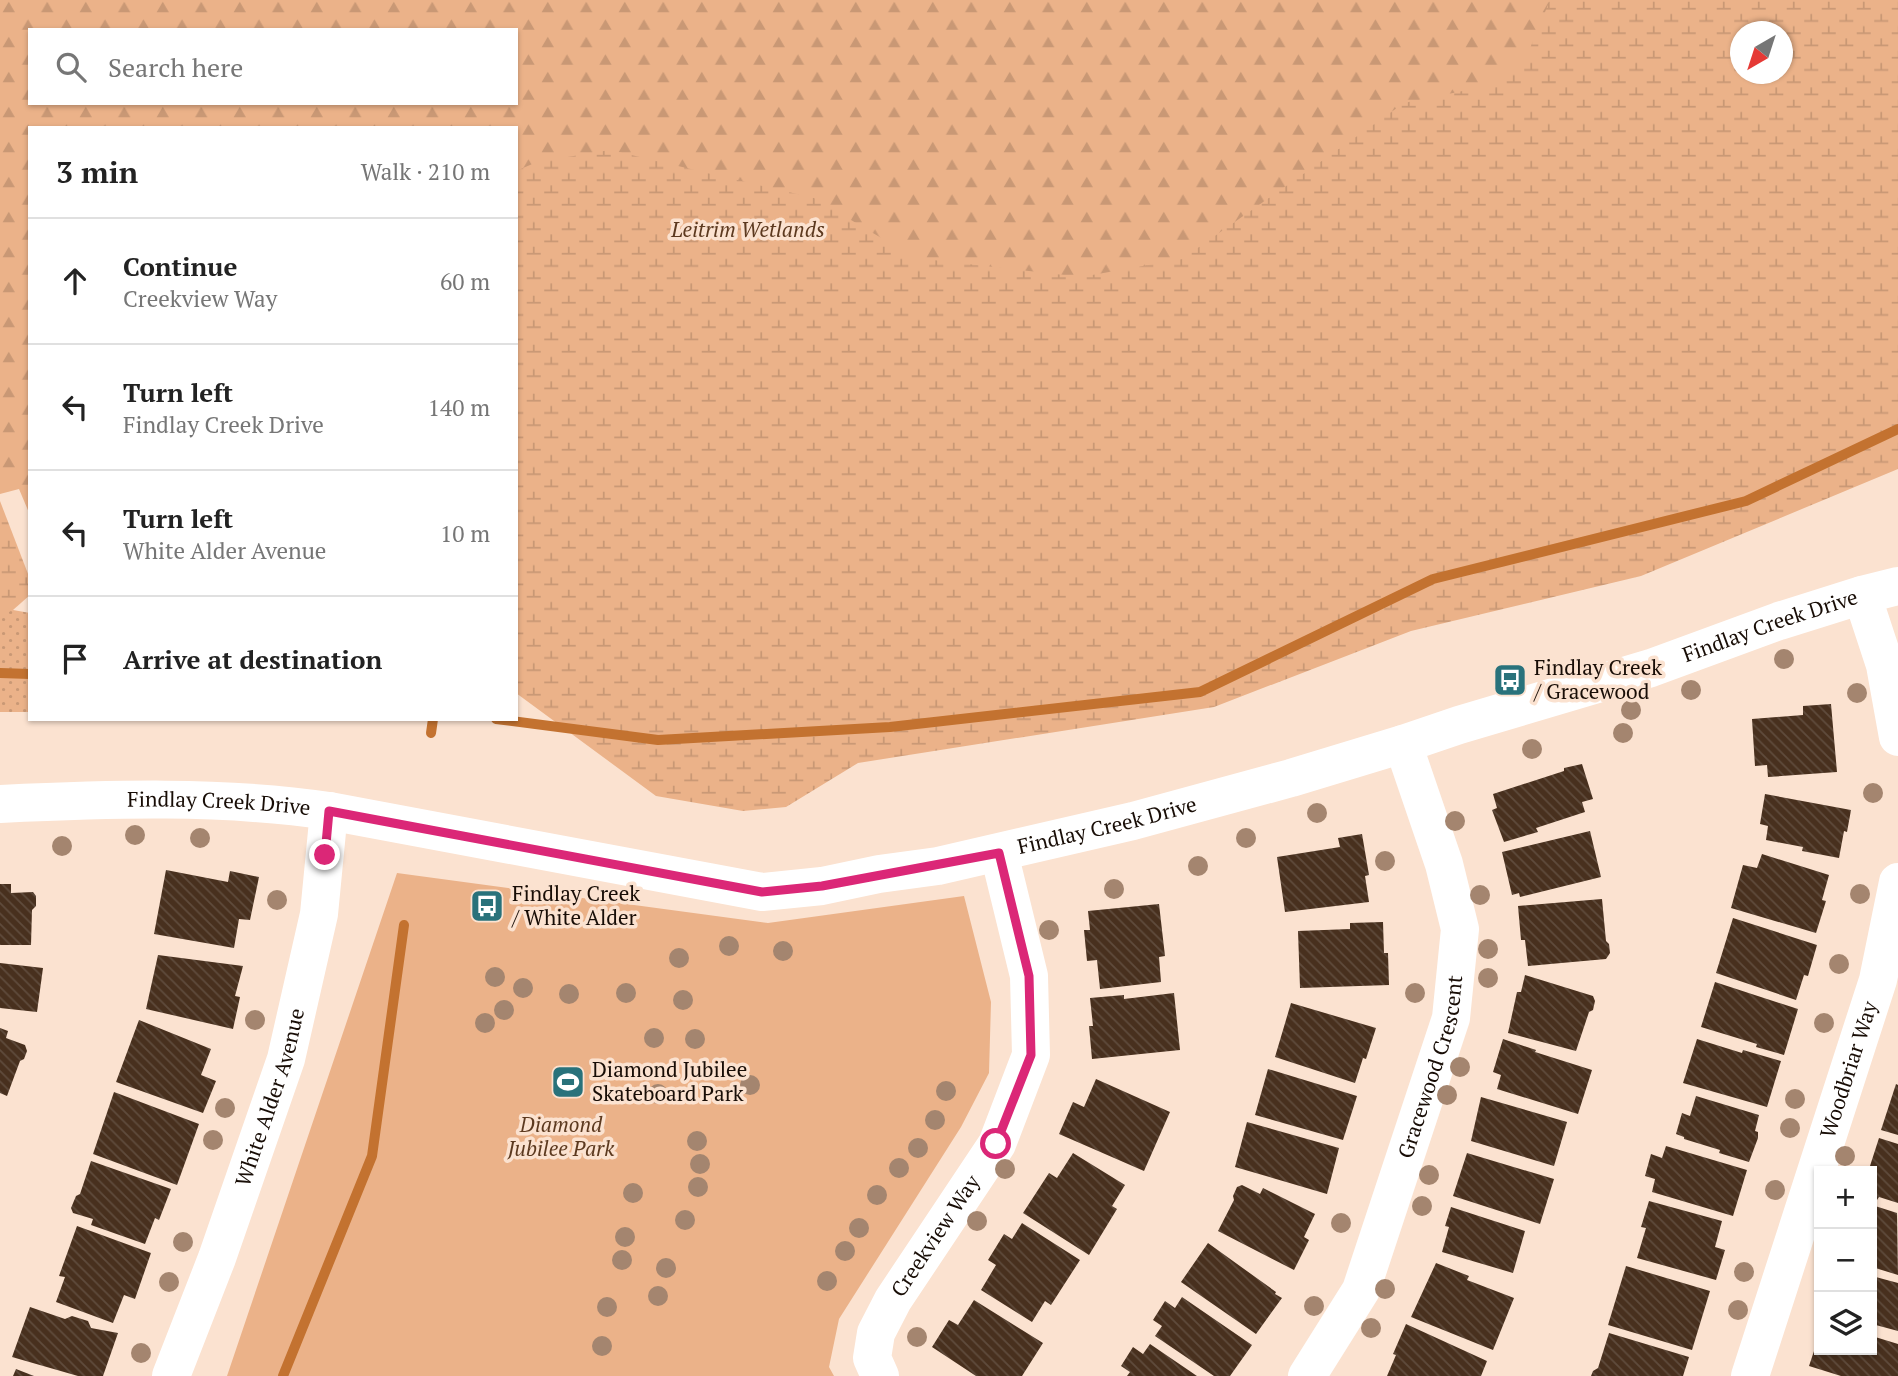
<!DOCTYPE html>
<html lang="en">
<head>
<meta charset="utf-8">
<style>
	:root { --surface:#fff; --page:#f2f2f2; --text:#222; --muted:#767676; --line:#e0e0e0 }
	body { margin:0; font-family:"PT Serif",serif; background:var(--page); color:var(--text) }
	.controls { position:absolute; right:21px; bottom:21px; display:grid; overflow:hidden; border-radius:0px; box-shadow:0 2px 5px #0004 }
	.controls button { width:63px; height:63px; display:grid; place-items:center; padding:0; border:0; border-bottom:2px solid var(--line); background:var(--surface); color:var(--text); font:35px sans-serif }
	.compass { position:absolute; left:1730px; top:21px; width:63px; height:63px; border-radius:50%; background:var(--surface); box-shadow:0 2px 5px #0004; rotate:219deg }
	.stop { position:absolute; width:21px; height:21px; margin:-16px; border:5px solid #db2777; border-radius:50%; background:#fff }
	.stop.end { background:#db2777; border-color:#fff; box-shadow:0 2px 7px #0008 }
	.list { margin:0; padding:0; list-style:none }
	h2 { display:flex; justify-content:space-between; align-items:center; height:91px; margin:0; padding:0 28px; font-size:30px }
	h2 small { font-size:23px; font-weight:400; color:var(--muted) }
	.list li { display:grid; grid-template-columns:46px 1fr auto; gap:21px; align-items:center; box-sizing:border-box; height:126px; padding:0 28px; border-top:2px solid var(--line) }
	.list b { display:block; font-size:26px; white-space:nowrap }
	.list p { margin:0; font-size:23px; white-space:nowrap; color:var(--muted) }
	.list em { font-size:23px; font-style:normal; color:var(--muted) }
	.icon { flex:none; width:38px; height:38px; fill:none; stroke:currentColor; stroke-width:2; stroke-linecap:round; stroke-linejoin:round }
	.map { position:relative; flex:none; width:1898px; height:1376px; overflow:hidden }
	.search { position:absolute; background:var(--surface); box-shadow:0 2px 5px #0004; left:28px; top:28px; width:490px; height:77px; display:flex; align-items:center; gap:18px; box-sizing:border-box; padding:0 24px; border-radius:0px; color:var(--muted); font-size:26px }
	.panel { position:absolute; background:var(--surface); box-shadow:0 2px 5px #0004; left:28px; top:126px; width:490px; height:595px; border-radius:0px }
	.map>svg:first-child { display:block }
</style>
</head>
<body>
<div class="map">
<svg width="1898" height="1376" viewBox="0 0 1898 1376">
	<defs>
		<pattern id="grass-dots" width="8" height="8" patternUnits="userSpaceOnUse" patternTransform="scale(1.75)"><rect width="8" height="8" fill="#ebb289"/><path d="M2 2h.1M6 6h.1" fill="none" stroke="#c99875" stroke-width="1.8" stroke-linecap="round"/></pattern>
		<pattern id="forest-firs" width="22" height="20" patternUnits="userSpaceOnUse" patternTransform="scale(1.75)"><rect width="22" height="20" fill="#ebb289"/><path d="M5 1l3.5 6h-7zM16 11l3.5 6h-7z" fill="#c99875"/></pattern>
		<pattern id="wetland-marsh" width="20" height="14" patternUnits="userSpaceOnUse" patternTransform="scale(1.75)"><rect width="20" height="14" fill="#ebb289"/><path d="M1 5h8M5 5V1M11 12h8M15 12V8" fill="none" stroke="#c99875"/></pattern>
		<pattern id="building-back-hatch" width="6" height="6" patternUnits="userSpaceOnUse" patternTransform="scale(1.75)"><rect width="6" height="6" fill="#48301e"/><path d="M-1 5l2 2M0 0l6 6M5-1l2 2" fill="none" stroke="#5f4b3c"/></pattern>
	</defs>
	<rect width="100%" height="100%" fill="#fbe2d0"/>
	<!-- grass -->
	<path fill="url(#grass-dots)" d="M13 610 30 613V712H0V612Z"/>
	<!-- forest -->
	<path fill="url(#forest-firs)" fill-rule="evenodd" d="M0 0H1898L1783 32H1741L1088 372 516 475V128H30V515L19 489 0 494ZM30 30H516V103H30Z"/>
	<!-- wetland -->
	<g fill="url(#wetland-marsh)" fill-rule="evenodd">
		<path d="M1550 0H1898V469L1641 576 1411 631 1214 707 858 763 786 807 743 811 656 796 516 693V171L537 162 610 150 814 198 915 258 1081 277 1182 259 1404 103 1492 85 1526 58ZM1741 32H1783V74H1741Z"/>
		<path d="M0 501 30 579V595L13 610 0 616Z"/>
	</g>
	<!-- park -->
	<path fill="#ebb289" d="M397 873 768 923 964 896 991 1002 989 1073 961 1127 839 1319 829 1367 834 1376H227Z"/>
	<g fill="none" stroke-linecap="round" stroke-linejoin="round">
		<!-- stream -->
		<g stroke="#c37230" stroke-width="10">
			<path d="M0 673 30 674"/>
			<path d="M496 719 658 740 890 727 1200 692 1433 579 1746 501 1898 429"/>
			<path d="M431 733 433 719"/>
			<path d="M283 1376 372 1156 404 925"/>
		</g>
	</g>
	<!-- building -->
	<g fill="url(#building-back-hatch)">
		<path d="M1831 704 1837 772 1768 777 1767 765 1755 766 1752 719 1803 715V706Z"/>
		<path d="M1582 764 1593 799 1582 802 1585 812 1536 828 1538 832 1504 842 1492 810 1497 808 1493 794 1564 771V768Z"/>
		<path d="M1765 794 1851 810 1847 832 1844 831 1839 858 1802 851 1803 847 1766 840 1768 826 1760 824Z"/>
		<path d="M1590 831 1601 877 1520 897 1519 893 1512 895 1502 852Z"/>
		<path d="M1362 834 1369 875 1365 876 1369 902 1285 912 1277 857 1340 847 1338 838Z"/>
		<path d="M1762 854 1829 875 1822 900 1826 901 1816 933 1731 908 1743 865 1757 868Z"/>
		<path d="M166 870 228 882 230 871 259 877 250 920 239 919 234 948 154 934Z"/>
		<path d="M0 884H11V893L33 892 36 896V906L32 910 31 945H0Z"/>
		<path d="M1602 899 1606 941 1609 944 1610 953 1606 959 1528 966 1525 940H1521L1518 906Z"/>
		<path d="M1159 904 1165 956 1159 957 1161 982 1100 989 1097 960 1087 961 1084 930H1090L1088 911Z"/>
		<path d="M1733 918 1817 945 1808 976 1804 975 1796 1000 1716 973Z"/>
		<path d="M1383 922 1384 953H1388L1389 985 1300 988 1298 931 1350 929V923Z"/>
		<path d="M158 955 243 966 235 996 240 997 233 1029 146 1009Z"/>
		<path d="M0 963 43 968 37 1012 0 1008Z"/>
		<path d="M1525 975 1593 996 1595 1001 1593 1010 1589 1012 1576 1051 1508 1033 1517 992H1521Z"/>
		<path d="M1715 982 1798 1009 1784 1055 1756 1047 1757 1044 1701 1027Z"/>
		<path d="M1174 993 1180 1050 1092 1059 1089 1026H1093L1090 998 1124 995V999Z"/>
		<path d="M1291 1003 1376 1028 1366 1059 1363 1058 1355 1083 1275 1057Z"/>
		<path d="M139 1020 211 1049 201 1075 216 1081 203 1113 116 1082Z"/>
		<path d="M0 1028 8 1031 6 1038 25 1045 27 1051 24 1059 20 1061 7 1096 0 1093Z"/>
		<path d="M1503 1039 1536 1050 1535 1052 1592 1070 1578 1114 1497 1089 1501 1075 1493 1072Z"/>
		<path d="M1697 1039 1742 1053 1743 1050 1781 1061 1767 1107 1683 1083Z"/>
		<path d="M1268 1069 1357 1096 1343 1140 1255 1115Z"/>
		<path d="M1096 1079 1170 1112 1144 1171 1059 1134 1073 1102 1084 1107Z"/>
		<path d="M1896 1084 1898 1085V1135L1881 1130Z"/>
		<path d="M114 1092 199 1124 177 1185 93 1154Z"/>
		<path d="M1696 1096 1759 1115 1755 1131 1758 1132V1138L1749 1162 1719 1153 1720 1150 1684 1139V1137L1676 1134 1682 1113 1690 1116Z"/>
		<path d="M1481 1097 1567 1122 1554 1166 1471 1141Z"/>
		<path d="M1247 1122 1339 1148 1327 1194 1235 1167Z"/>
		<path d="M1879 1138 1898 1144V1203L1879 1197 1877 1200 1872 1198 1873 1170 1869 1169Z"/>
		<path d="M1666 1146 1747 1170 1733 1216 1652 1192 1655 1179 1645 1176 1651 1154 1662 1158Z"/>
		<path d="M1073 1153 1125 1185 1112 1206 1117 1209 1089 1255 1023 1213 1049 1173 1057 1178Z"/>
		<path d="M1467 1153 1554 1179 1540 1224 1453 1196Z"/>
		<path d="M91 1161 171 1189 159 1220 155 1218 145 1244 91 1225 93 1219 73 1213 71 1208 76 1196 80 1194Z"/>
		<path d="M1242 1185 1260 1194 1263 1188 1315 1214 1304 1237 1309 1240 1294 1270 1218 1231 1234 1200 1233 1196 1237 1187Z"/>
		<path d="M1649 1201 1722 1221 1715 1247 1725 1250 1716 1280 1637 1258 1646 1228 1641 1227Z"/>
		<path d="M1872 1205 1897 1213 1898 1275 1872 1267Z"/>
		<path d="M1451 1207 1525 1231 1513 1273 1442 1252 1449 1227 1445 1226Z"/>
		<path d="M1022 1223 1080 1260 1051 1305 1045 1301 1032 1322 981 1290 996 1265 988 1260 1004 1234 1012 1239Z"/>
		<path d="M77 1226 151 1253 135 1299 124 1295 113 1323 56 1302 65 1277 59 1276Z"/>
		<path d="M1208 1243 1276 1292 1275 1294 1282 1298 1256 1334 1181 1282Z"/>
		<path d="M1436 1263 1469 1276 1467 1280 1514 1298 1493 1350 1411 1317Z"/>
		<path d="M1626 1266 1710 1291 1692 1350 1608 1325Z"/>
		<path d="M1872 1276 1898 1283V1331L1872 1324Z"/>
		<path d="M1182 1297 1252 1345 1230 1376H1214L1155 1336 1162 1326 1153 1320 1165 1301 1175 1308Z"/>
		<path d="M974 1300 1043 1343 1022 1376H976L932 1347 949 1320 958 1325Z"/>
		<path d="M30 1307 65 1319 72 1316 88 1321 91 1328 118 1333 103 1376H78L12 1357Z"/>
		<path d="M1406 1324 1487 1361 1481 1376H1387L1396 1355 1393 1354Z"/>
		<path d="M1609 1333 1689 1357 1683 1376H1591L1593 1371 1598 1368Z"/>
		<path d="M1819 1336V1350H1872V1336L1898 1344V1376H1841L1809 1366Z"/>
		<path d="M1150 1344 1197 1376H1127L1130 1372 1121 1366 1133 1347 1143 1354Z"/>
		<path d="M16 1369 34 1376H13Z"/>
	</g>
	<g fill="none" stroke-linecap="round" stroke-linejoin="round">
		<!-- street -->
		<g stroke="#fff" stroke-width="38">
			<path d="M1862 595 1885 665 1898 737"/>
			<path id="s1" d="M171 1376 217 1258 286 1059 319 914 329 811"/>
			<path id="s2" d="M880 1376 872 1358 876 1333 893 1300 997 1144 1031 1055 1029 976 999 853"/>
			<path id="s3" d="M1307 1376 1361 1290 1451 1018 1460 929 1444 864 1403 744"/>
			<path id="s4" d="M1750 1376 1878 980 1898 882"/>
		</g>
		<!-- secondary -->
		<path stroke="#fff" stroke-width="38" id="s5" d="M0 804C110 799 220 795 329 811L762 892 822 886 879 874 938 866 1133 821 1291 778 1403 744 1459 725 1651 668 1779 621 1862 595 1898 586"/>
	</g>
	<!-- trees -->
	<g fill="#a4856f">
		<circle cx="1784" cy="659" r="10"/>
		<circle cx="1691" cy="690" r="10"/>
		<circle cx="1857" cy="693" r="10"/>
		<circle cx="1631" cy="710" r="10"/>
		<circle cx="1623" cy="733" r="10"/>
		<circle cx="1532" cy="749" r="10"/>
		<circle cx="1873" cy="793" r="10"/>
		<circle cx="1317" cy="813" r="10"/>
		<circle cx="1455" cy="821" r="10"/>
		<circle cx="135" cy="835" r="10"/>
		<circle cx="200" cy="838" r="10"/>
		<circle cx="1246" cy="838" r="10"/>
		<circle cx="62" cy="846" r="10"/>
		<circle cx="1385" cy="861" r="10"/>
		<circle cx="1198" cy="866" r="10"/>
		<circle cx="1114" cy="889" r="10"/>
		<circle cx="1860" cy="894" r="10"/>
		<circle cx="1480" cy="895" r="10"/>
		<circle cx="277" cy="900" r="10"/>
		<circle cx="1049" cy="930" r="10"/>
		<circle cx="729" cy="946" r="10"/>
		<circle cx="1488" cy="949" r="10"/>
		<circle cx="783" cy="951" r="10"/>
		<circle cx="679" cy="958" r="10"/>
		<circle cx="1839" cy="964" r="10"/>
		<circle cx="495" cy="977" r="10"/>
		<circle cx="1488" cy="978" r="10"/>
		<circle cx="523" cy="988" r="10"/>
		<circle cx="626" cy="993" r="10"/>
		<circle cx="1415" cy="993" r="10"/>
		<circle cx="569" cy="994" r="10"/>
		<circle cx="683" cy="1000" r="10"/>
		<circle cx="504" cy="1010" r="10"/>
		<circle cx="255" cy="1020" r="10"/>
		<circle cx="485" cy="1023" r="10"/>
		<circle cx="1824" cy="1023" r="10"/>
		<circle cx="654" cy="1038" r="10"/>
		<circle cx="695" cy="1039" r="10"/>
		<circle cx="1460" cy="1067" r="10"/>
		<circle cx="750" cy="1085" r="10"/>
		<circle cx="946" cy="1091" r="10"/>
		<circle cx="658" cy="1094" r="10"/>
		<circle cx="1447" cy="1095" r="10"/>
		<circle cx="1795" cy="1099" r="10"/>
		<circle cx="225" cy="1108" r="10"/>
		<circle cx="935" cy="1120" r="10"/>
		<circle cx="1790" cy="1128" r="10"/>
		<circle cx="213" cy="1140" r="10"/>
		<circle cx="697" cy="1141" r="10"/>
		<circle cx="918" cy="1148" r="10"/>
		<circle cx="1845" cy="1156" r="10"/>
		<circle cx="700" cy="1164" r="10"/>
		<circle cx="899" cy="1168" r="10"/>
		<circle cx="1005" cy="1169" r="10"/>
		<circle cx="1429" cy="1175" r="10"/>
		<circle cx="698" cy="1187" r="10"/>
		<circle cx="1775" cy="1190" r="10"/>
		<circle cx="633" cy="1193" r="10"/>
		<circle cx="877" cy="1195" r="10"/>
		<circle cx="1422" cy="1206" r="10"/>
		<circle cx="685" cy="1220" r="10"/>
		<circle cx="977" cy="1221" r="10"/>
		<circle cx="1341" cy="1223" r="10"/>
		<circle cx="859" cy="1228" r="10"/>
		<circle cx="625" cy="1237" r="10"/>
		<circle cx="183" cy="1242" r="10"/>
		<circle cx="845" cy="1251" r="10"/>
		<circle cx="622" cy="1260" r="10"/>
		<circle cx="666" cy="1268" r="10"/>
		<circle cx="1744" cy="1272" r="10"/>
		<circle cx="827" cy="1281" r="10"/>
		<circle cx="169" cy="1282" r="10"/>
		<circle cx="1385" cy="1289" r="10"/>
		<circle cx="658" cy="1296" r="10"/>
		<circle cx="1314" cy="1306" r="10"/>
		<circle cx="607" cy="1307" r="10"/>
		<circle cx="1738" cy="1310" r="10"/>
		<circle cx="1371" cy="1328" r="10"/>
		<circle cx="917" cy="1337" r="10"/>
		<circle cx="602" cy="1346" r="10"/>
		<circle cx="141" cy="1353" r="10"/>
	</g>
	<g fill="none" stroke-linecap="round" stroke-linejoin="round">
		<!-- route -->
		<path stroke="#db2777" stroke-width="9" d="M325 855 329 811 762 892 822 886 999 853 1029 976 1031 1055 996 1144"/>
	</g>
	<!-- icons -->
	<defs>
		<symbol id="bus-square" viewBox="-11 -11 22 22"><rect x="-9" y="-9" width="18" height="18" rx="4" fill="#29727b" stroke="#fbe2d0"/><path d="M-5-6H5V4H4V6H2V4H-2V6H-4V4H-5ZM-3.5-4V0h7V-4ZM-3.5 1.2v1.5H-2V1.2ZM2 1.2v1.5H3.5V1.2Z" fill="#fff"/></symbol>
		<symbol id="stadium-square" viewBox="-11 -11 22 22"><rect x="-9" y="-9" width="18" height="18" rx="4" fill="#29727b" stroke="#fbe2d0"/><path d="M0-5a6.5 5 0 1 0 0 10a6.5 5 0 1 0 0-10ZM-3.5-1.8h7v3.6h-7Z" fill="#fff"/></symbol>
	</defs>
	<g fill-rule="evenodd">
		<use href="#bus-square" x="1491" y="661" width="38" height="38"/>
		<use href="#bus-square" x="468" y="887" width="38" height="38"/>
		<use href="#stadium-square" x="549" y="1063" width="38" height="38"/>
	</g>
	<g text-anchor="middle" stroke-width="7" stroke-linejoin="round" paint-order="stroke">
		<!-- park labels -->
		<g font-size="21" font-style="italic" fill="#5c391f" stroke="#fbe2d0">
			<text x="748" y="237">Leitrim Wetlands</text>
			<text x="561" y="1132">Diamond<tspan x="561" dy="24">Jubilee Park</tspan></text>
		</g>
		<!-- street labels -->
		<g font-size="21" fill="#180d06" stroke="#fbe2d0">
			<text dy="7" stroke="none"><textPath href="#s5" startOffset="1815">Findlay Creek Drive</textPath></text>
			<text dy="7" stroke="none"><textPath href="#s5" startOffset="219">Findlay Creek Drive</textPath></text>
			<text dy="7" stroke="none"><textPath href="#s5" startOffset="1122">Findlay Creek Drive</textPath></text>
			<text dy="7" stroke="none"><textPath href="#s3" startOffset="336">Gracewood Crescent</textPath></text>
			<text dy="7" stroke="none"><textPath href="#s4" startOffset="322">Woodbriar Way</textPath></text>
			<text dy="7" stroke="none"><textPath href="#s1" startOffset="296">White Alder Avenue</textPath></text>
			<text dy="7" stroke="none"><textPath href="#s2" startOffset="159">Creekview Way</textPath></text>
		</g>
		<!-- poi labels -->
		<g font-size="21" fill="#180d06" stroke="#fbe2d0" text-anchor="start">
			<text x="1534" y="675">Findlay Creek<tspan x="1534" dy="24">/ Gracewood</tspan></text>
			<text x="512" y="901">Findlay Creek<tspan x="512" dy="24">/ White Alder</tspan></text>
			<text x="592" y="1077">Diamond Jubilee<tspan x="592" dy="24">Skateboard Park</tspan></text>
		</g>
	</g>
</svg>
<div class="controls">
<button>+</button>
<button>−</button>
<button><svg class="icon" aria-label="layers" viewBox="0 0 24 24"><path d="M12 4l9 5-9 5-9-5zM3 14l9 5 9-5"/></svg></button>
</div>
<svg class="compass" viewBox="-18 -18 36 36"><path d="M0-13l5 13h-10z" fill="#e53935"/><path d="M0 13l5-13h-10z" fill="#767676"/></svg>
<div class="stop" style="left:996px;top:1144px"></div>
<div class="stop end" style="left:325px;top:855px"></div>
<div class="search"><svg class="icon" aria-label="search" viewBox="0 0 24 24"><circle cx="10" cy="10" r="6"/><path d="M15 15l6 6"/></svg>Search here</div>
<section class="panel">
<h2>3 min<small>Walk · 210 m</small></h2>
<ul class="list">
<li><svg class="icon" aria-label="ahead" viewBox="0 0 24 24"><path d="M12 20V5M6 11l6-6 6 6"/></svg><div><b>Continue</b><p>Creekview Way</p></div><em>60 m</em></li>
<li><svg class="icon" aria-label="left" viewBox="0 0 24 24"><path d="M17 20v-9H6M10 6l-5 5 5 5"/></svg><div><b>Turn left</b><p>Findlay Creek Drive</p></div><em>140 m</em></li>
<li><svg class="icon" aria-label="left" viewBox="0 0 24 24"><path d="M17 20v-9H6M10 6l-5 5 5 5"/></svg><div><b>Turn left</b><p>White Alder Avenue</p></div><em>10 m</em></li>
<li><svg class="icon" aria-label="arrive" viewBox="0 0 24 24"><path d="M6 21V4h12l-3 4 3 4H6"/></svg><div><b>Arrive at destination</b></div></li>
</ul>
</section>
</div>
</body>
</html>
